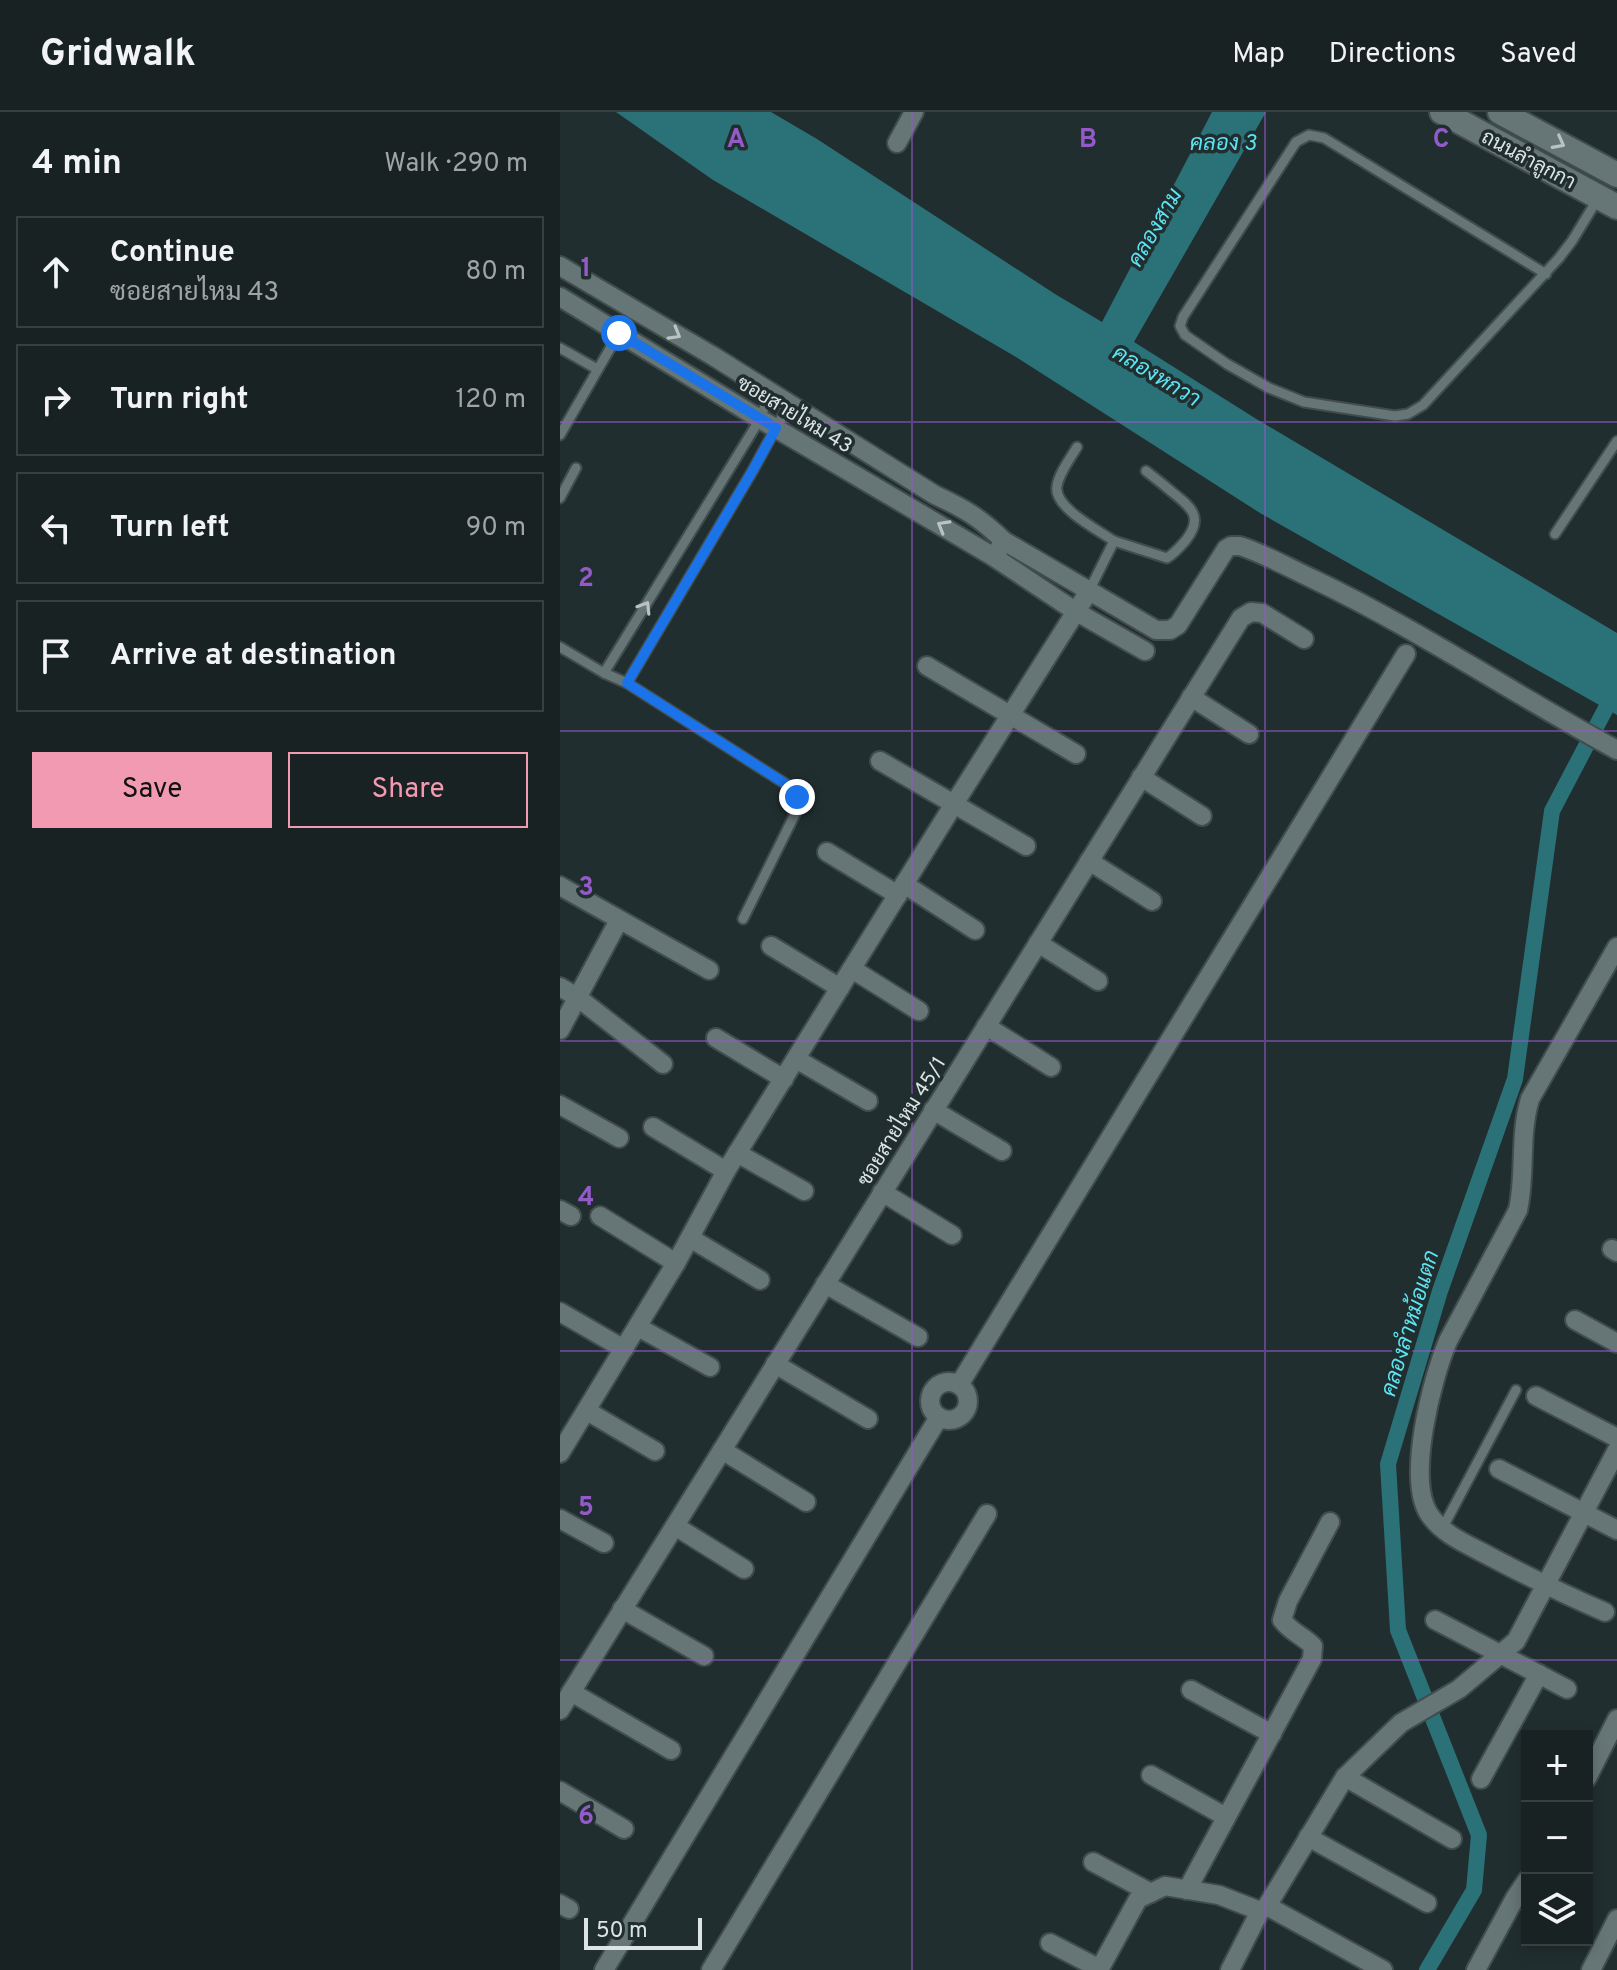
<!DOCTYPE html>
<html lang="en">
<head>
<meta charset="utf-8">
<style>
	:root { --surface:#192223; --page:#222a2b; --text:#f1f3f6; --muted:#9fa4a6; --line:#373f41; --accent:#f19ab1 }
	body { margin:0; font-family:Overpass,Sarabun,sans-serif; background:var(--page); color:var(--text) }
	.controls { position:absolute; right:24px; bottom:24px; display:grid; overflow:hidden; border-radius:0px; box-shadow:0 4px 12px #0003 }
	.controls button { width:72px; height:72px; display:grid; place-items:center; padding:0; border:0; border-bottom:2px solid var(--line); background:var(--surface); color:var(--text); font:40px sans-serif }
	.scale { position:absolute; left:24px; bottom:20px; width:118px; box-sizing:border-box; padding-left:8px; border:4px solid #dce4e5; border-top:0; font-size:22px; line-height:28px; white-space:nowrap; color:#dce4e5; -webkit-text-stroke:6px #212e2f; paint-order:stroke }
	.stop { position:absolute; width:24px; height:24px; margin:-18px; border:6px solid #1a73e8; border-radius:50%; background:#fff }
	.stop.end { background:#1a73e8; border-color:#fff; box-shadow:0 2px 8px #0008 }
	.list { margin:0; padding:0; list-style:none }
	h2 { display:flex; justify-content:space-between; align-items:center; height:104px; margin:0; padding:0 32px; font-size:34px }
	h2 small { font-size:26px; font-weight:400; color:var(--muted) }
	.list li { display:grid; grid-template-columns:52px 1fr auto; gap:24px; align-items:center; box-sizing:border-box; height:112px; margin:0 16px 16px; padding:0 16px; border:2px solid var(--line); border-radius:0px }
	.list b { display:block; font-size:30px; white-space:nowrap }
	.list p { margin:0; font-size:26px; white-space:nowrap; color:var(--muted) }
	.list em { font-size:26px; font-style:normal; color:var(--muted) }
	.actions { display:flex; gap:16px; padding:24px 32px }
	.actions a { flex:1; padding:18px 0; border:2px solid var(--accent); border-radius:0px; text-align:center; font-size:28px; color:var(--accent) }
	.actions .main { background:var(--accent); color:#111 }
	.icon { flex:none; width:44px; height:44px; fill:none; stroke:currentColor; stroke-width:2; stroke-linecap:round; stroke-linejoin:round }
	.map { position:relative; flex:none; width:1057px; height:1858px; overflow:hidden }
	header { display:flex; align-items:center; gap:48px; box-sizing:border-box; height:112px; padding:0 40px; background:var(--surface); border-bottom:2px solid var(--line) }
	header strong { font-size:38px }
	nav { display:flex; gap:44px; margin-inline-start:auto; font-size:28px }
	main { display:flex }
	aside { flex:1; background:var(--surface) }
	.map>svg:first-child { display:block }
</style>
</head>
<body>
<header>
<strong>Gridwalk</strong>
<nav><a>Map</a><a>Directions</a><a>Saved</a></nav>
</header>
<main>
<aside>
<h2>4 min<small>Walk · 290 m</small></h2>
<ul class="list">
<li><svg class="icon" aria-label="ahead" viewBox="0 0 24 24"><path d="M12 20V5M6 11l6-6 6 6"/></svg><div><b>Continue</b><p>ซอยสายไหม 43</p></div><em>80 m</em></li>
<li><svg class="icon" aria-label="right" viewBox="0 0 24 24"><path d="M7 20v-9h11M14 6l5 5-5 5"/></svg><div><b>Turn right</b></div><em>120 m</em></li>
<li><svg class="icon" aria-label="left" viewBox="0 0 24 24"><path d="M17 20v-9H6M10 6l-5 5 5 5"/></svg><div><b>Turn left</b></div><em>90 m</em></li>
<li><svg class="icon" aria-label="arrive" viewBox="0 0 24 24"><path d="M6 21V4h12l-3 4 3 4H6"/></svg><div><b>Arrive at destination</b></div></li>
</ul>
<div class="actions"><a class="main">Save</a><a>Share</a></div>
</aside>
<div class="map">
<svg width="1057" height="1858" viewBox="0 0 1057 1858">
	<rect width="100%" height="100%" fill="#212e2f"/>
	<!-- water -->
	<path fill="#2b7178" d="M56 0H211L257 27 495 182 542 210 652 0H706L574 230 698 308 1057 521V603L700 401 456 245 153 68Z"/>
	<g fill="none" stroke-linecap="round" stroke-linejoin="round">
		<!-- canal -->
		<path stroke="#2b7178" stroke-width="16" d="M867 1858 914 1778 919 1723 838 1518 828 1352 880 1179 955 967 992 699 1057 575"/>
		<defs>
			<g id="service">
				<path d="M986 162 764 26 749 23 736 30 623 205 620 214 625 223 667 252 709 276 744 290 835 304 848 302 863 293 999 146 1012 129 1037 88"/>
				<path d="M0 236 37 257"/>
				<path d="M0 323 59 221"/>
				<path d="M517 335C510 347 499 361 497 374 493 395 538 418 554 429"/>
				<path d="M0 386 16 356"/>
				<path d="M995 422 1057 329"/>
				<path d="M529 479 554 429 607 446C615 441 620 435 626 428 644 405 631 395 612 380 604 373 595 366 586 359"/>
				<path d="M0 535 44 561 67 571 232 676 237 685V698L183 807"/>
				<path d="M44 561 200 307 210 280"/>
				<path d="M67 571 193 358 229 292"/>
				<path d="M882 1417 956 1278"/>
			</g>
			<g id="minor">
				<path d="M337 31 354 0"/>
				<path d="M0 154 153 244 375 383C405 397 419 405 444 429L596 518H610L618 513 666 437 671 434H680C705 442 729 456 753 467 858 517 955 583 1057 638"/>
				<path d="M0 185 200 307 434 445 444 429"/>
				<path d="M434 445 515 499 585 539"/>
				<path d="M367 554 516 642"/>
				<path d="M631 585 689 622"/>
				<path d="M320 649 466 734"/>
				<path d="M581 665 642 704"/>
				<path d="M267 740 338 783"/>
				<path d="M529 749 592 789"/>
				<path d="M344 772 415 818"/>
				<path d="M0 774 149 858"/>
				<path d="M478 831 538 869"/>
				<path d="M211 834 280 876"/>
				<path d="M292 857 359 899"/>
				<path d="M0 875 17 885 103 952"/>
				<path d="M426 914 491 955"/>
				<path d="M0 918 59 808"/>
				<path d="M156 926 224 967"/>
				<path d="M236 947 308 989"/>
				<path d="M0 993 59 1026"/>
				<path d="M373 998 442 1039"/>
				<path d="M93 1015 166 1059"/>
				<path d="M177 1041 244 1079"/>
				<path d="M322 1080 392 1123"/>
				<path d="M0 1098 11 1104"/>
				<path d="M40 1104 116 1151"/>
				<path d="M130 1126 200 1168"/>
				<path d="M1052 1137 1057 1140"/>
				<path d="M265 1172 358 1225"/>
				<path d="M0 1200 64 1237"/>
				<path d="M1015 1208 1057 1231"/>
				<path d="M78 1215 150 1255"/>
				<path d="M215 1252 308 1307"/>
				<circle cx="389" cy="1289" r="19"/>
				<path d="M399 1273 846 542"/>
				<path d="M976 1284 1057 1326"/>
				<path d="M27 1299 95 1339"/>
				<path d="M162 1338 246 1390"/>
				<path d="M0 1341 116 1151 166 1059 394 692 529 479"/>
				<path d="M939 1357 1057 1418"/>
				<path d="M0 1407 44 1431"/>
				<path d="M115 1414 184 1457"/>
				<path d="M62 1497 144 1544"/>
				<path d="M1045 1500C1005 1483 967 1464 929 1444 907 1432 883 1423 869 1402 846 1367 872 1266 888 1229L958 1098C966 1062 959 1023 970 987L1057 835"/>
				<path d="M875 1508 1007 1577"/>
				<path d="M631 1578 712 1622"/>
				<path d="M11 1580 111 1638"/>
				<path d="M0 1598 681 506 691 500 702 501 744 527"/>
				<path d="M591 1663 666 1705"/>
				<path d="M785 1665 892 1727"/>
				<path d="M1027 1666 1057 1607"/>
				<path d="M921 1667 979 1562"/>
				<path d="M0 1679 64 1717"/>
				<path d="M748 1725 867 1791"/>
				<path d="M533 1750 591 1781"/>
				<path d="M627 1778 752 1547 753 1534C742 1523 732 1521 722 1508L728 1489 770 1410"/>
				<path d="M0 1792 9 1797"/>
				<path d="M707 1794 823 1858"/>
				<path d="M490 1831 540 1857"/>
				<path d="M44 1858 379 1305"/>
				<path d="M151 1858 427 1402"/>
				<path d="M539 1858 578 1787 605 1774 659 1783 700 1799 707 1794 785 1665 841 1611 899 1577 956 1529 1057 1338"/>
				<path d="M670 1858 700 1799"/>
				<path d="M916 1858 955 1786 967 1768"/>
				<path d="M1031 1858 1057 1807"/>
			</g>
			<g id="secondary">
				<path d="M882 0 1057 95"/>
				<path d="M940 0 1057 63"/>
			</g>
		</defs>
		<!-- service casing -->
		<use href="#service" stroke="#414c4d" stroke-width="13"/>
		<!-- minor casing -->
		<use href="#minor" stroke="#414c4d" stroke-width="22"/>
		<!-- secondary casing -->
		<use href="#secondary" stroke="#414c4d" stroke-width="28"/>
		<!-- service -->
		<use href="#service" stroke="#667576" stroke-width="9"/>
		<!-- minor -->
		<use href="#minor" stroke="#667576" stroke-width="18"/>
		<!-- secondary -->
		<use href="#secondary" stroke="#667576" stroke-width="24"/>
	</g>
	<!-- one-way arrows -->
	<defs><path id="oneway-chevron" d="M-2-3.5L2.5 0L-2 3.5" fill="none" stroke-width="1.6" stroke-linecap="round" stroke-linejoin="round" transform="scale(2)"/></defs>
	<g stroke="#b9c3c4">
		<use href="#oneway-chevron" transform="translate(999 31) rotate(28)"/>
		<use href="#oneway-chevron" transform="translate(115 222) rotate(30)"/>
		<use href="#oneway-chevron" transform="translate(383 414) rotate(-150)"/>
		<use href="#oneway-chevron" transform="translate(85 495) rotate(-58)"/>
	</g>
	<g fill="none" stroke-linecap="round" stroke-linejoin="round">
		<!-- route -->
		<path stroke="#1a73e8" stroke-width="10" d="M59 221 216 316 193 358 67 571 232 676 237 685"/>
	</g>
	<!-- grid -->
	<path fill="none" stroke="#935ac8" stroke-width="2" stroke-opacity="0.55" d="M352 0V1858M705 0V1858M0 310H1057M0 619H1057M0 929H1057M0 1239H1057M0 1548H1057"/>
	<g text-anchor="middle" stroke-width="7" stroke-linejoin="round" paint-order="stroke">
		<!-- street labels -->
		<g font-size="20" fill="#dce4e5" stroke="#212e2f">
			<text transform="translate(969 47) rotate(28)" y="7">ถนนลำลูกกา</text>
			<text transform="translate(235 302) rotate(31)" y="7">ซอยสายไหม 43</text>
			<text transform="translate(341 1009) rotate(-58)" y="7">ซอยสายไหม 45/1</text>
		</g>
		<!-- water labels -->
		<g font-size="22" font-style="italic" fill="#5de3f1" stroke="#212e2f">
			<text x="663" y="38">คลอง 3</text>
			<text transform="translate(594 115) rotate(-60)" y="8">คลองสาม</text>
			<text transform="translate(597 263) rotate(31)" y="8">คลองหกวา</text>
			<text transform="translate(849 1211) rotate(-73)" y="8">คลองลำหม้อแตก</text>
		</g>
	</g>
	<g font-size="26" text-anchor="middle" font-weight="bold" fill="#935ac8" stroke="#212e2f" stroke-width="7" stroke-linejoin="round" paint-order="stroke">
		<text x="176" y="35">A</text>
		<text x="528" y="35">B</text>
		<text x="881" y="35">C</text>
		<text x="26" y="164">1</text>
		<text x="26" y="474">2</text>
		<text x="26" y="783">3</text>
		<text x="26" y="1093">4</text>
		<text x="26" y="1403">5</text>
		<text x="26" y="1712">6</text>
	</g>
</svg>
<div class="controls">
<button>+</button>
<button>−</button>
<button><svg class="icon" aria-label="layers" viewBox="0 0 24 24"><path d="M12 4l9 5-9 5-9-5zM3 14l9 5 9-5"/></svg></button>
</div>
<div class="scale">50 m</div>
<div class="stop" style="left:59px;top:221px"></div>
<div class="stop end" style="left:237px;top:685px"></div>
</div>
</main>
</body>
</html>
